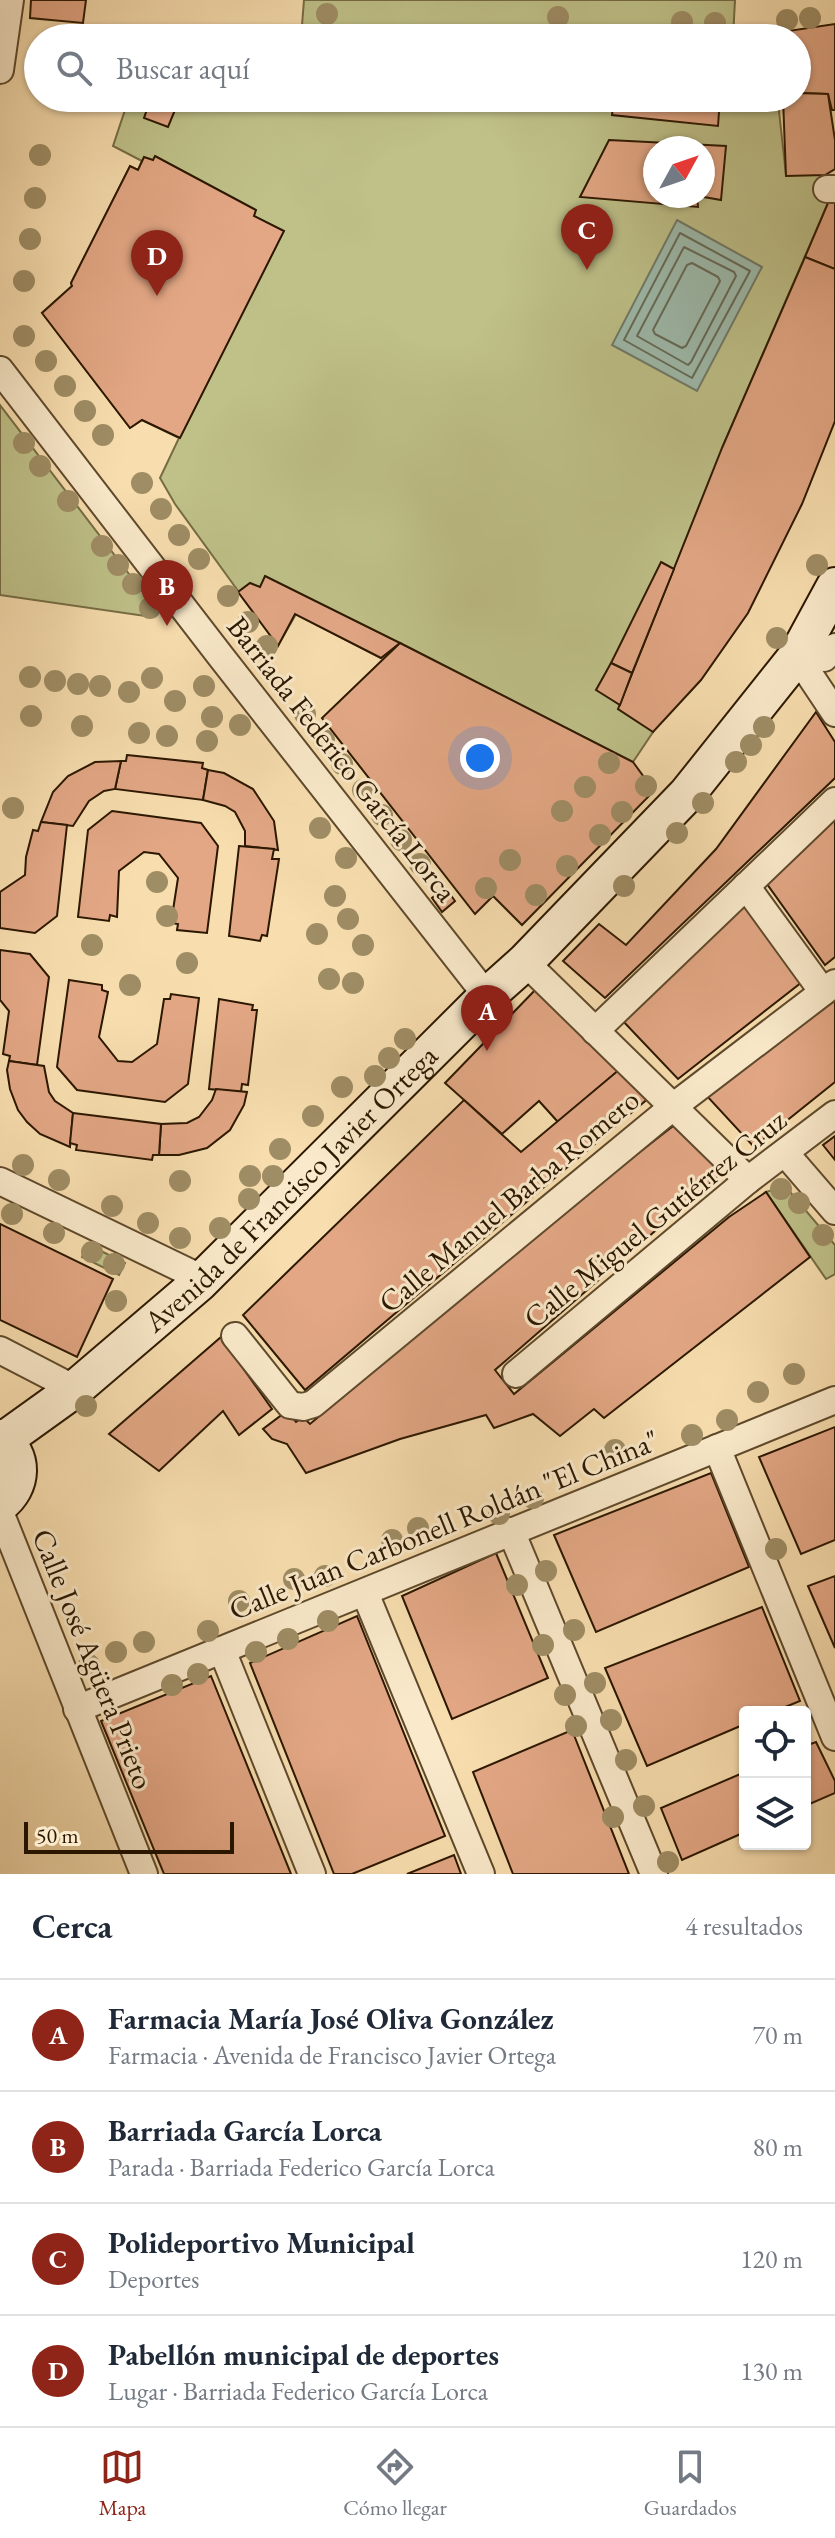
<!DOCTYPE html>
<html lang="es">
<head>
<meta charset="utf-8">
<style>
	:root { --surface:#fff; --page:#f6f6f7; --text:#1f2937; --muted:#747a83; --line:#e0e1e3; --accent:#8f2418 }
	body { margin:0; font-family:"EB Garamond",serif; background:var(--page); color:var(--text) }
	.controls { position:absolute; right:24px; bottom:24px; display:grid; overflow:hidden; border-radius:8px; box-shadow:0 2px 6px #0004 }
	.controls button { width:72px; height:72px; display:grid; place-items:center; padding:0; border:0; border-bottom:2px solid var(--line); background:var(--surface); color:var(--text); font:40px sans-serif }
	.compass { position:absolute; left:643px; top:136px; width:72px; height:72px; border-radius:50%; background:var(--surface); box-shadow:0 2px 6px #0004; rotate:50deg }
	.scale { position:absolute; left:24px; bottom:20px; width:210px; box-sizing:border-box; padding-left:8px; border:4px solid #2b1700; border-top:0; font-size:22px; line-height:28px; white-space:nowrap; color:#2b1700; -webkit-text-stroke:6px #faeacb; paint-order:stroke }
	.you { position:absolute; left:480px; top:758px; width:28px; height:28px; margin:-20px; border:6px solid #fff; border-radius:50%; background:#1a73e8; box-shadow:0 0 0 12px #1a73e833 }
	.badge { display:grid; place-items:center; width:52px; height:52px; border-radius:50%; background:var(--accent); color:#fff; font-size:26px; font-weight:700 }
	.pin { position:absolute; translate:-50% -66px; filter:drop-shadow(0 2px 4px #0008) }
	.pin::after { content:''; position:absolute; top:42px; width:28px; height:24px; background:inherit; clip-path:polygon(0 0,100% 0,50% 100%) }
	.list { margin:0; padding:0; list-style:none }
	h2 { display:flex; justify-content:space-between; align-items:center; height:104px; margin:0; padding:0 32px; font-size:34px }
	h2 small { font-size:26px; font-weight:400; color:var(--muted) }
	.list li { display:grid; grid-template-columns:52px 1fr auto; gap:24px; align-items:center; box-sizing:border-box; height:112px; padding:0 32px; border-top:2px solid var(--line) }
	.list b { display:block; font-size:30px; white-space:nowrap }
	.list p { margin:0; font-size:26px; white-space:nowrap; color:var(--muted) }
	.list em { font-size:26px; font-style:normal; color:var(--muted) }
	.icon { flex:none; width:44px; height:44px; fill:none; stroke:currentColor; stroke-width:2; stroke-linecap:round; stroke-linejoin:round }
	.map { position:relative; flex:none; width:835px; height:1874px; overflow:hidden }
	.search { position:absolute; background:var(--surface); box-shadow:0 2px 6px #0004; left:24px; right:24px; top:24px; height:88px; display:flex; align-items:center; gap:20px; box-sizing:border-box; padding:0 28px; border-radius:44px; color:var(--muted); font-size:30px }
	.sheet { height:552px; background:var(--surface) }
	nav { display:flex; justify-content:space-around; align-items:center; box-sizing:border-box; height:112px; border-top:2px solid var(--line); background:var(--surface); font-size:22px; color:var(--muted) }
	nav a { display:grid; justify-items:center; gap:4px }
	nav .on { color:var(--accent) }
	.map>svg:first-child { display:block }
</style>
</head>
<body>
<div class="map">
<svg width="835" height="1874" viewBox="0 0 835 1874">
	<rect width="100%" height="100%" fill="#f8deaf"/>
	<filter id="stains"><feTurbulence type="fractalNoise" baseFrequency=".0025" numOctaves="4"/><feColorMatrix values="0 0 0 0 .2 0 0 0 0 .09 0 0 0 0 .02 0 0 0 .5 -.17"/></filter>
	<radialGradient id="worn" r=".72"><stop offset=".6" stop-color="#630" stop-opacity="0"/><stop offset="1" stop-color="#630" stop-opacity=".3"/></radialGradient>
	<!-- green -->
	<g fill="#bfc189" stroke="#756c44" stroke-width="2" fill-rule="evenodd">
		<path d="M304 0H735L733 38H646L602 29 587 38H301Z"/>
		<path d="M129 98H731L778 102 786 175H825L828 203 722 448 653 732 633 762 400 643 381 658 296 614 278 646 175 504 160 478 179 438 142 420 130 428 42 313 72 286 71 283 130 166 138 170 142 161 113 146ZM655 148H703V196H655Z"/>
		<path d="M0 405 158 612 152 617 0 595Z"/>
		<path d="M785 1186 835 1245V1274L826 1279 766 1192Z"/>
		<path d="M87 1244 125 1263 119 1275 82 1257Z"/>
	</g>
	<!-- water -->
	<g fill="#9dbcae" stroke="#6f7a68" stroke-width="2">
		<path d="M615 26 630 27 648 36 587 38 602 29Z"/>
		<path d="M677 220 762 267 697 391 612 345Z"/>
	</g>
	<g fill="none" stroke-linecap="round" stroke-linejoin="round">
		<!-- shore -->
		<g stroke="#646a57" stroke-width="2">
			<path d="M680 233 750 271 692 378 624 340Z"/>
			<path d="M684 247 734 272 736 276 691 362 688 365 637 336Z"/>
			<path d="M692 263 718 277 720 281 686 346 682 348 655 334 653 330 687 265Z"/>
		</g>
	</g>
	<!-- building -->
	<g fill="#e3a785" stroke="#2b1700" stroke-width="2">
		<path d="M31 0H86L83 23 30 18Z"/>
		<path d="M835 24V110H832L828 94 797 93V38H768V34Z"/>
		<path d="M797 93 828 94 835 140V169L825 175 786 176 783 98H797Z"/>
		<path d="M151 98H180L168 127 144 118Z"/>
		<path d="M614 98H720L718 126 612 115Z"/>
		<path d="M609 140 726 146 721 200 698 196H703V148H655V196H697L698 207 580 197Z"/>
		<path d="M155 156 256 210 254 216 284 231 180 438 142 420 130 428 42 313 72 286 71 283 130 166 138 170 144 157 153 160Z"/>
		<path d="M835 202V269L805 257 828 203Z"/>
		<path d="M805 257 835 269V421L802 504 748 613 701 680 653 732 618 709 722 448Z"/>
		<path d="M661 562 674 569 632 673 611 663Z"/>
		<path d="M265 576 400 643 381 658 295 614 278 646 238 592 250 583 260 587Z"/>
		<path d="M400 643 633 762 654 791 522 925 493 896 475 914 322 718Z"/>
		<path d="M611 663 632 673 620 705 596 690Z"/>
		<path d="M816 712 835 742V778L605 998 563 961 599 924 626 945 716 849Z"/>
		<path d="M127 755 203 763 202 768 208 770 203 800 115 789 121 761H126Z"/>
		<path d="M121 761 115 789 104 791 89 801 73 826 41 822 53 792 68 776 95 762Z"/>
		<path d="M208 770 224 773 253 789 274 821 278 850 245 846V831L235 812 225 806 203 800Z"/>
		<path d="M112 811 201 823 218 846 207 933 177 930 178 924 171 923 178 878 159 854 144 852 119 871 117 917 110 915 109 921 78 917 88 830Z"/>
		<path d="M835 814V957L825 965 767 884Z"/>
		<path d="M41 822 67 825 57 916 35 933 0 928V892L25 875 26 857 33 830 38 831Z"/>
		<path d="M239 846 274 849 272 859H279L267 936 262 935 260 941 229 936Z"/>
		<path d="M445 887 455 901 442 912 432 898Z"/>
		<path d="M746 902 802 982 678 1079 621 1019Z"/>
		<path d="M0 950 30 954 49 977 37 1065 9 1061 10 1056 3 1054 9 1011 0 1000Z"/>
		<path d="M69 980 102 985V990L108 992 99 1037 118 1061 132 1062 157 1044 164 999H170L171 994 199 998 188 1084 165 1102 77 1090 57 1067Z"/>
		<path d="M540 985 625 1065 558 1122 539 1101 502 1134 445 1083Z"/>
		<path d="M835 995V1082L754 1147 705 1094Z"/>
		<path d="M219 999 253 1005 252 1010H257L248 1085 242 1084 241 1092 209 1089Z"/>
		<path d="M9 1061 44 1066 49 1092 55 1101 73 1113 70 1147 40 1134 27 1122 18 1110 10 1089 7 1070Z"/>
		<path d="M620 1069 650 1097 305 1390 243 1315 464 1100 521 1152Z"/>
		<path d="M216 1089 247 1092 244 1105 230 1130 207 1148 179 1155H159L161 1124 187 1123 199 1117 212 1100Z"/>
		<path d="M73 1113 161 1124 159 1155H153L152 1160 76 1150 77 1145 70 1143Z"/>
		<path d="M677 1123 723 1172 495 1370 514 1394 729 1217 766 1192 810 1257 604 1418 594 1409 560 1436 533 1414 494 1428 486 1415 400 1439 306 1473 287 1444 272 1439 263 1429 287 1411 296 1422 303 1417 310 1424 582 1197Z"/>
		<path d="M835 1136V1160L823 1145Z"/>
		<path d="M0 1224 113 1279 77 1357 0 1320Z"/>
		<path d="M221 1337 272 1409 239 1435 223 1411 159 1471 109 1434Z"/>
		<path d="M835 1427V1540L801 1554 759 1457Z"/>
		<path d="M711 1473 749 1567 596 1632 554 1535Z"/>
		<path d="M496 1553 548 1678 452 1719 402 1596Z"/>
		<path d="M835 1576V1648L808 1586Z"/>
		<path d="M762 1607 800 1701 773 1712H745V1724L647 1766 605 1668Z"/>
		<path d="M357 1616 445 1836 352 1874H334L250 1663Z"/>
		<path d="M211 1676 291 1874H164L101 1721Z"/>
		<path d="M572 1730 629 1874H513L473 1772Z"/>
		<path d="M816 1742 835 1781V1793L805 1806V1746Z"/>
		<path d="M745 1772V1832L682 1860 661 1808Z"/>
		<path d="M454 1855 461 1874H407Z"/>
	</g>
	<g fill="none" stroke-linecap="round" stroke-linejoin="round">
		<defs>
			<g id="street">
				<path d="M0 70 10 0"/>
				<path d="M827 189H835"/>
				<path d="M0 370 222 658 487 996"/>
				<path d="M797 656 835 713"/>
				<path d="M824 658 835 647"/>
				<path d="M746 886 823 992"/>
				<path d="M525 962 748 1180"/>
				<path d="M595 1031 835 801"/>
				<path d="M785 1153 835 1211"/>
				<path d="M0 1181 203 1279"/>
				<path d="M235 1336 290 1405 303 1407 313 1404 674 1106 835 983"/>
				<path d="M0 1350 75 1389"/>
				<path d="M516 1374 748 1180 835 1114"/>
				<path d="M717 1448 835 1737"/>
				<path d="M0 1512 144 1874"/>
				<path d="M511 1531 654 1874"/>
				<path d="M365 1593 481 1874"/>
				<path d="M222 1650 312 1874"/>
				<path d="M77 1709 835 1400"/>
			</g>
			<g id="secondary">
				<path d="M0 1438C25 1455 23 1487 0 1504"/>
				<path id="s1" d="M4 1440 75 1389 199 1283 487 996 525 962 687 794 797 656 835 586"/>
			</g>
		</defs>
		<!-- street casing -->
		<use href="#street" stroke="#5e492c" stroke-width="30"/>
		<!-- secondary casing -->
		<use href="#secondary" stroke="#2b1700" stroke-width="40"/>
		<!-- street -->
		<use href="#street" stroke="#faeacb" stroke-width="26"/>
		<!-- secondary -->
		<use href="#secondary" stroke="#faeacb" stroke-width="36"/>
	</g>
	<!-- trees -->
	<g fill="#9f8d65">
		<circle cx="327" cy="14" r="11"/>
		<circle cx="558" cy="17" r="11"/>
		<circle cx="810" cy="18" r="11"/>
		<circle cx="787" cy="20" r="11"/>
		<circle cx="682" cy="22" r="11"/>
		<circle cx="715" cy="23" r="11"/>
		<circle cx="40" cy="155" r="11"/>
		<circle cx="35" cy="198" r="11"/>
		<circle cx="30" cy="239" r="11"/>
		<circle cx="24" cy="281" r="11"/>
		<circle cx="24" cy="336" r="11"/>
		<circle cx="46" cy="361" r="11"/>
		<circle cx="65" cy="386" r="11"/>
		<circle cx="85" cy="411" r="11"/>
		<circle cx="103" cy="435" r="11"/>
		<circle cx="24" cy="443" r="11"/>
		<circle cx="40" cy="466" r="11"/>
		<circle cx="142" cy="483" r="11"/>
		<circle cx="68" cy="501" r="11"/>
		<circle cx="161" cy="509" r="11"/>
		<circle cx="179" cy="535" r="11"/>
		<circle cx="102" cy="546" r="11"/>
		<circle cx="199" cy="559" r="11"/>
		<circle cx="118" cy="565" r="11"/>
		<circle cx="817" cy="565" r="11"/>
		<circle cx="133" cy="584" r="11"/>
		<circle cx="228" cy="596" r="11"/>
		<circle cx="150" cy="608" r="11"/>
		<circle cx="248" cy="622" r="11"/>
		<circle cx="777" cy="638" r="11"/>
		<circle cx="267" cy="646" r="11"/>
		<circle cx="30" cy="677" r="11"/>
		<circle cx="152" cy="678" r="11"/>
		<circle cx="55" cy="681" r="11"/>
		<circle cx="78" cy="684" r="11"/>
		<circle cx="100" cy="686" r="11"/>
		<circle cx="204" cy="686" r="11"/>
		<circle cx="129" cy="692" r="11"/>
		<circle cx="175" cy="701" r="11"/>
		<circle cx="305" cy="714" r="11"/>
		<circle cx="31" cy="716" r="11"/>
		<circle cx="212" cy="717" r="11"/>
		<circle cx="240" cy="725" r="11"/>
		<circle cx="82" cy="726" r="11"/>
		<circle cx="764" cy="727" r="11"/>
		<circle cx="139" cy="733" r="11"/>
		<circle cx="167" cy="736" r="11"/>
		<circle cx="324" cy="740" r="11"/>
		<circle cx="207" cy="741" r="11"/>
		<circle cx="751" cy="745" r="11"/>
		<circle cx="736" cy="762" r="11"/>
		<circle cx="609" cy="763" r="11"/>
		<circle cx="342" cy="764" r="11"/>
		<circle cx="646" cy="786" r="11"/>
		<circle cx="585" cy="787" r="11"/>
		<circle cx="363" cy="790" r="11"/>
		<circle cx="703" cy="803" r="11"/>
		<circle cx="13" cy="808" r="11"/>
		<circle cx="562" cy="811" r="11"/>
		<circle cx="622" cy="812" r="11"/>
		<circle cx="382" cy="815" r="11"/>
		<circle cx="320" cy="828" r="11"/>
		<circle cx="677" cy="833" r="11"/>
		<circle cx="600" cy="835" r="11"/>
		<circle cx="401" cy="840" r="11"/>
		<circle cx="346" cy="858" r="11"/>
		<circle cx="510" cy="860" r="11"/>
		<circle cx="420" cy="864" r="11"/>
		<circle cx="567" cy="866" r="11"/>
		<circle cx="157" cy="882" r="11"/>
		<circle cx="624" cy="886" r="11"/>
		<circle cx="486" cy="888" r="11"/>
		<circle cx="536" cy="895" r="11"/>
		<circle cx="335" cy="896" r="11"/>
		<circle cx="167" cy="916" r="11"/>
		<circle cx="348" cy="919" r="11"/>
		<circle cx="317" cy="934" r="11"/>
		<circle cx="92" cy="945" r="11"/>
		<circle cx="363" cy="945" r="11"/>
		<circle cx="187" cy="963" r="11"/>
		<circle cx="329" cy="979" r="11"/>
		<circle cx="353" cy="983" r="11"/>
		<circle cx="130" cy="985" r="11"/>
		<circle cx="405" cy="1039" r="11"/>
		<circle cx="389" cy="1058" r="11"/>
		<circle cx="375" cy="1076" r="11"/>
		<circle cx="342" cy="1087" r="11"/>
		<circle cx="313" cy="1116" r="11"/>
		<circle cx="280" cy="1149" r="11"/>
		<circle cx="23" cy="1165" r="11"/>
		<circle cx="250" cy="1176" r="11"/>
		<circle cx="273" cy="1176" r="11"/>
		<circle cx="59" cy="1180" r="11"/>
		<circle cx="180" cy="1181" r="11"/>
		<circle cx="781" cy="1189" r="11"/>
		<circle cx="249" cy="1199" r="11"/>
		<circle cx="799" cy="1203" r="11"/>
		<circle cx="112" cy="1206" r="11"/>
		<circle cx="12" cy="1214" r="11"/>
		<circle cx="148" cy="1223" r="11"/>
		<circle cx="220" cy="1228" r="11"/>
		<circle cx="54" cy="1233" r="11"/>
		<circle cx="823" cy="1235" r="11"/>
		<circle cx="180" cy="1238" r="11"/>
		<circle cx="92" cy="1252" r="11"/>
		<circle cx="114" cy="1264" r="11"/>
		<circle cx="116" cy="1301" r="11"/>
		<circle cx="794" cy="1374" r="11"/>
		<circle cx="758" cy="1392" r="11"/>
		<circle cx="86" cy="1406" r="11"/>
		<circle cx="727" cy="1420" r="11"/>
		<circle cx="692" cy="1435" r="11"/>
		<circle cx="615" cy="1450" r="11"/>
		<circle cx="533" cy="1498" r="11"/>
		<circle cx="499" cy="1514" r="11"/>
		<circle cx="418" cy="1528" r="11"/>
		<circle cx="392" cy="1540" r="11"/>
		<circle cx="776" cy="1549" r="11"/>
		<circle cx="546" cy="1571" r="11"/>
		<circle cx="325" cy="1576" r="11"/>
		<circle cx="294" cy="1579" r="11"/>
		<circle cx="517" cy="1585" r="11"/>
		<circle cx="239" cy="1601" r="11"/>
		<circle cx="328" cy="1621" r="11"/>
		<circle cx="574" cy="1630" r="11"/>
		<circle cx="208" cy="1631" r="11"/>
		<circle cx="288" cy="1639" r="11"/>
		<circle cx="144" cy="1642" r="11"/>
		<circle cx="543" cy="1645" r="11"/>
		<circle cx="116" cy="1652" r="11"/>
		<circle cx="256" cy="1652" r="11"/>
		<circle cx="89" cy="1665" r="11"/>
		<circle cx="198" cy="1674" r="11"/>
		<circle cx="595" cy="1683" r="11"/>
		<circle cx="172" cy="1685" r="11"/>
		<circle cx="565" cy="1695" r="11"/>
		<circle cx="611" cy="1720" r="11"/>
		<circle cx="576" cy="1726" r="11"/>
		<circle cx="626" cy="1760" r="11"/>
		<circle cx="644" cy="1806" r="11"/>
		<circle cx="613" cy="1817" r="11"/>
		<circle cx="668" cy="1862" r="11"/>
	</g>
	<g text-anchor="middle" stroke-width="6" stroke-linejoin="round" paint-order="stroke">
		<!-- street labels -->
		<g font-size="30" fill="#2b1700" stroke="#faeacb">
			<text transform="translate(342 759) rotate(52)" y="10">Barriada Federico García Lorca</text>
			<text dy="10" stroke="none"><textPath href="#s1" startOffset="382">Avenida de Francisco Javier Ortega</textPath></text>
			<text transform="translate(509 1201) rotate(-40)" y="10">Calle Manuel Barba Romero</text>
			<text transform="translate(655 1219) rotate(-39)" y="10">Calle Miguel Gutiérrez Cruz</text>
			<text transform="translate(444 1525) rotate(-22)" y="10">Calle Juan Carbonell Roldán "El China"</text>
			<text transform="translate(93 1659) rotate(68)" y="10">Calle José Agüera Prieto</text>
		</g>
	</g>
	<rect width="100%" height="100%" filter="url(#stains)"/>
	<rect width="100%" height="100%" fill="url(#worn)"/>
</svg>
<div class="controls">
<button><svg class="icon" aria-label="locate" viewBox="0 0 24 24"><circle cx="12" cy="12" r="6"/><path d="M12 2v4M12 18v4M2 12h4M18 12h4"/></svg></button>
<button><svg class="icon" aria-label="layers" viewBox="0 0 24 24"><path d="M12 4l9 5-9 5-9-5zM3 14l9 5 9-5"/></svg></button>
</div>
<svg class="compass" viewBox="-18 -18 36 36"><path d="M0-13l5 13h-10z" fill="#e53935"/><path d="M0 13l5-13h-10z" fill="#747a83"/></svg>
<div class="scale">50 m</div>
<div class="you"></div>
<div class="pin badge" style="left:487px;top:1051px">A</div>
<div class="pin badge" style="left:167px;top:626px">B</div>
<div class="pin badge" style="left:587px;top:270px">C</div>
<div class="pin badge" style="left:157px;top:296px">D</div>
<div class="search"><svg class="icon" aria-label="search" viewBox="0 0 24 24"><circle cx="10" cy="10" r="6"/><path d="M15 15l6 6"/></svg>Buscar aquí</div>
</div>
<section class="sheet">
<h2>Cerca<small>4 resultados</small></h2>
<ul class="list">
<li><span class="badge">A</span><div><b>Farmacia María José Oliva González</b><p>Farmacia · Avenida de Francisco Javier Ortega</p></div><em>70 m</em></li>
<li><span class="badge">B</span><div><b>Barriada García Lorca</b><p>Parada · Barriada Federico García Lorca</p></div><em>80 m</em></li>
<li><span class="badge">C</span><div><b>Polideportivo Municipal</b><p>Deportes</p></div><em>120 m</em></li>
<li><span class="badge">D</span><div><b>Pabellón municipal de deportes</b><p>Lugar · Barriada Federico García Lorca</p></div><em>130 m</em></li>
</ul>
</section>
<nav>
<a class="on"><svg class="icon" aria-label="map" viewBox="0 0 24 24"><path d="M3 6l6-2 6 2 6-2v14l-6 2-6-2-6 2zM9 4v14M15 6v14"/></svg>Mapa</a>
<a><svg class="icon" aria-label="directions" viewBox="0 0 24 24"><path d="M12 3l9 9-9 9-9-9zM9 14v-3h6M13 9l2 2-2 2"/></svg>Cómo llegar</a>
<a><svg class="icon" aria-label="saved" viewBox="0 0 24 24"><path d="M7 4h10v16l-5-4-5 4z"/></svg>Guardados</a>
</nav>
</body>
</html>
